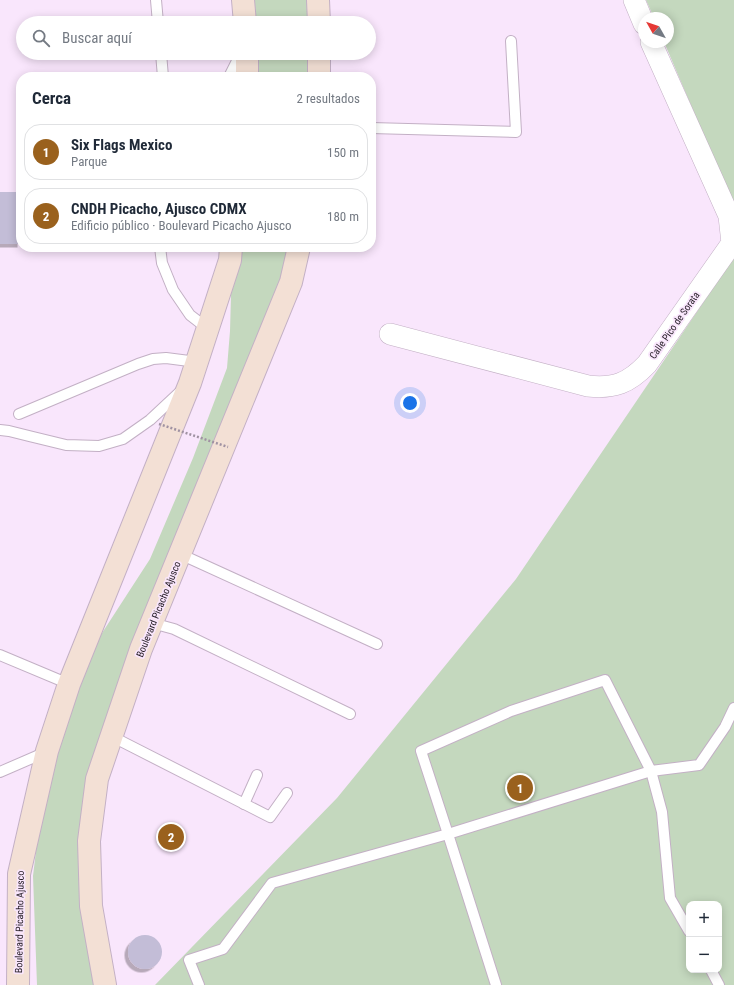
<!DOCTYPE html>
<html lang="es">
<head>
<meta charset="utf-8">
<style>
	:root { --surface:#fff; --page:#f6f6f7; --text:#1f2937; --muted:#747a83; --line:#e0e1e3; --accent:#9a611d }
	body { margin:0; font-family:"Roboto Condensed",sans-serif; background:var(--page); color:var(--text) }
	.controls { position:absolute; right:12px; bottom:12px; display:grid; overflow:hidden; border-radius:8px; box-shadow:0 2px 10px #0003 }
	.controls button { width:36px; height:36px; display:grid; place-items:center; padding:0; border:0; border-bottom:1px solid var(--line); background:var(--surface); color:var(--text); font:20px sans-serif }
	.compass { position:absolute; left:638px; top:12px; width:36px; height:36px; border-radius:50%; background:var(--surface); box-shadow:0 2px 10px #0003; rotate:310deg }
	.you { position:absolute; left:410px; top:403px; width:14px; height:14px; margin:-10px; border:3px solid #fff; border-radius:50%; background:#1a73e8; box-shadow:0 0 0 6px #1a73e833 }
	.badge { display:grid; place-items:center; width:26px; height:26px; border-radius:50%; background:var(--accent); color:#fff; font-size:13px; font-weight:700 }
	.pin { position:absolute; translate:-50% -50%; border:2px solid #fff; box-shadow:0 1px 4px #0006 }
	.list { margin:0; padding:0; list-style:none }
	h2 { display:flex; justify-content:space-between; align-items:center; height:52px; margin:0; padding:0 16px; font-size:17px }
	h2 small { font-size:13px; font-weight:400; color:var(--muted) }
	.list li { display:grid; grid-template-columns:26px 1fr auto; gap:12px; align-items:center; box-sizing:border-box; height:56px; margin:0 8px 8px; padding:0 8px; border:1px solid var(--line); border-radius:16px }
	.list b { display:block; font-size:15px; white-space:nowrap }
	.list p { margin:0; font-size:13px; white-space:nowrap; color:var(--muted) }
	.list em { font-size:13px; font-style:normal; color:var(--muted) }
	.icon { flex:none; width:22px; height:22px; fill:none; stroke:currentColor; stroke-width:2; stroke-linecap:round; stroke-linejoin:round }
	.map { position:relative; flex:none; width:734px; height:985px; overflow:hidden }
	.search { position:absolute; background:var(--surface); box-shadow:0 2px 10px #0003; left:16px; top:16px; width:360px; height:44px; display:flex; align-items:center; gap:10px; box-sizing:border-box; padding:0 14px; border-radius:22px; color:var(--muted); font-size:15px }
	.panel { position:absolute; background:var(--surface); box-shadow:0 2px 10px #0003; left:16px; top:72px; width:360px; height:180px; border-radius:16px }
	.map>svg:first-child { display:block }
</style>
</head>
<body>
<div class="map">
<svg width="734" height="985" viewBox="0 0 734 985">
	<defs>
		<filter id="shadow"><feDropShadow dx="-3.5" dy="3.5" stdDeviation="0" flood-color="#0004"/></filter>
	</defs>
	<rect width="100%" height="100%" fill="#f9e6fc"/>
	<!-- green -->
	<g fill="#c4d8be" fill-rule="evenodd">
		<path d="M244 0H315L317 23H246Z"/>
		<path d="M646 0H734V206L664 42H668V18H654Z"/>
		<rect x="247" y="53" width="71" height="24"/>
		<path d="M233 247H296L94 778V985H37L33 876 48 751 69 684 150 559 193 458 227 368 230 331 232 260Z"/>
		<path d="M734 257V985H155L337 798 516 579ZM689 904H719V970H689Z"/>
	</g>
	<!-- building -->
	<g fill="#c3bdd7" filter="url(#shadow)">
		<rect x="0" y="192" width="21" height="52"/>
		<circle cx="145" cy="952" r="17"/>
	</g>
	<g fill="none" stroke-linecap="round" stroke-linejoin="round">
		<defs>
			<g id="lane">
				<path d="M156 0 158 23"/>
				<path d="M161 53 163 77"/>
				<path d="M229 77 241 53"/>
				<path d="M371 128 516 132 511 41"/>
				<path d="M160 247 162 263 173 290 190 315 208 329"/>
				<path d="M19 414 138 364 153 359 166 358 197 362"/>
				<path d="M0 430 9 431 29 436 66 445 99 446 123 439 150 420 180 392"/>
				<path d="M180 554 377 644"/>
				<path d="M152 623 174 629 350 714"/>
				<path d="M0 655 69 684"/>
				<path d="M111 736 270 817 287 793"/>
				<path d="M0 772 46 752"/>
				<path d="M244 804 257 775"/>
				<path d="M711 970 719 985"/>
				<path d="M199 985 189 960 223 949 272 883 448 834 421 751 511 711 605 680 651 771 662 812 670 898 689 931"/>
				<path d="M496 985 448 834 651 771 699 765 725 727 734 708"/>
			</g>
			<g id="street">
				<path d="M634 0 644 24"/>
				<path d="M390 334 588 386C614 389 629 383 647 364L732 243 729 216 651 42"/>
			</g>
			<g id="secondary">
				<path d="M243 0 245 23"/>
				<path d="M318 0 319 23"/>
				<path d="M247 77V53"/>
				<path d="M319 77V53"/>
				<path d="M18 985 19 874 47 751 69 684 190 383 230 260 231 247"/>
				<path d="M105 985 91 906 89 841 97 779 141 649 291 282 299 247"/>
			</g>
		</defs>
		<!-- lane casing -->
		<use href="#lane" stroke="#c3b0c5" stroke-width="12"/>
		<!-- street casing -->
		<use href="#street" stroke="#c3b0c5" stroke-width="22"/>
		<!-- secondary casing -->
		<use href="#secondary" stroke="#c3b0c5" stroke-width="24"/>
		<!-- lane -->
		<use href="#lane" stroke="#fff" stroke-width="10"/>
		<!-- street -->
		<use href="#street" stroke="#fff" stroke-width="21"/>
		<!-- secondary -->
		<use href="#secondary" stroke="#f3e0d5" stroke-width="22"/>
		<!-- path-bridge -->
		<path stroke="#a092a2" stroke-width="2.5" stroke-dasharray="2 2" stroke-linecap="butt" d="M159 424 228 447"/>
	</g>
	<g text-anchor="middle" stroke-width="3.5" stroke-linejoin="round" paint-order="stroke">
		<!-- street labels -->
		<g font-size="10" fill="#201921" stroke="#f9e6fc">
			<text transform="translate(674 325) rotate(-55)" y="4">Calle Pico de Sorata</text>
			<text transform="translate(158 609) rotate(-68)" y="4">Boulevard Picacho Ajusco</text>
			<text transform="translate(19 922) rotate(-89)" y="4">Boulevard Picacho Ajusco</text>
		</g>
	</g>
</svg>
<div class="controls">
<button>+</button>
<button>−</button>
</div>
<svg class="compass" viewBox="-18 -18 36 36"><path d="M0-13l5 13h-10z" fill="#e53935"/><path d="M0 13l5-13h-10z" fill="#747a83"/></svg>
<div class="you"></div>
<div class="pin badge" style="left:520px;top:788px">1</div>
<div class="pin badge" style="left:171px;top:837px">2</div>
<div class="search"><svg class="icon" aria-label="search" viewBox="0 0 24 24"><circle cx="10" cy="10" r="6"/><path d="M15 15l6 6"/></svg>Buscar aquí</div>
<section class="panel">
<h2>Cerca<small>2 resultados</small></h2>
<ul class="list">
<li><span class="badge">1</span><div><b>Six Flags Mexico</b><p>Parque</p></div><em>150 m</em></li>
<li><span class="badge">2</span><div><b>CNDH Picacho, Ajusco CDMX</b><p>Edificio público · Boulevard Picacho Ajusco</p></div><em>180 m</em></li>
</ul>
</section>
</div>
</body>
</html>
